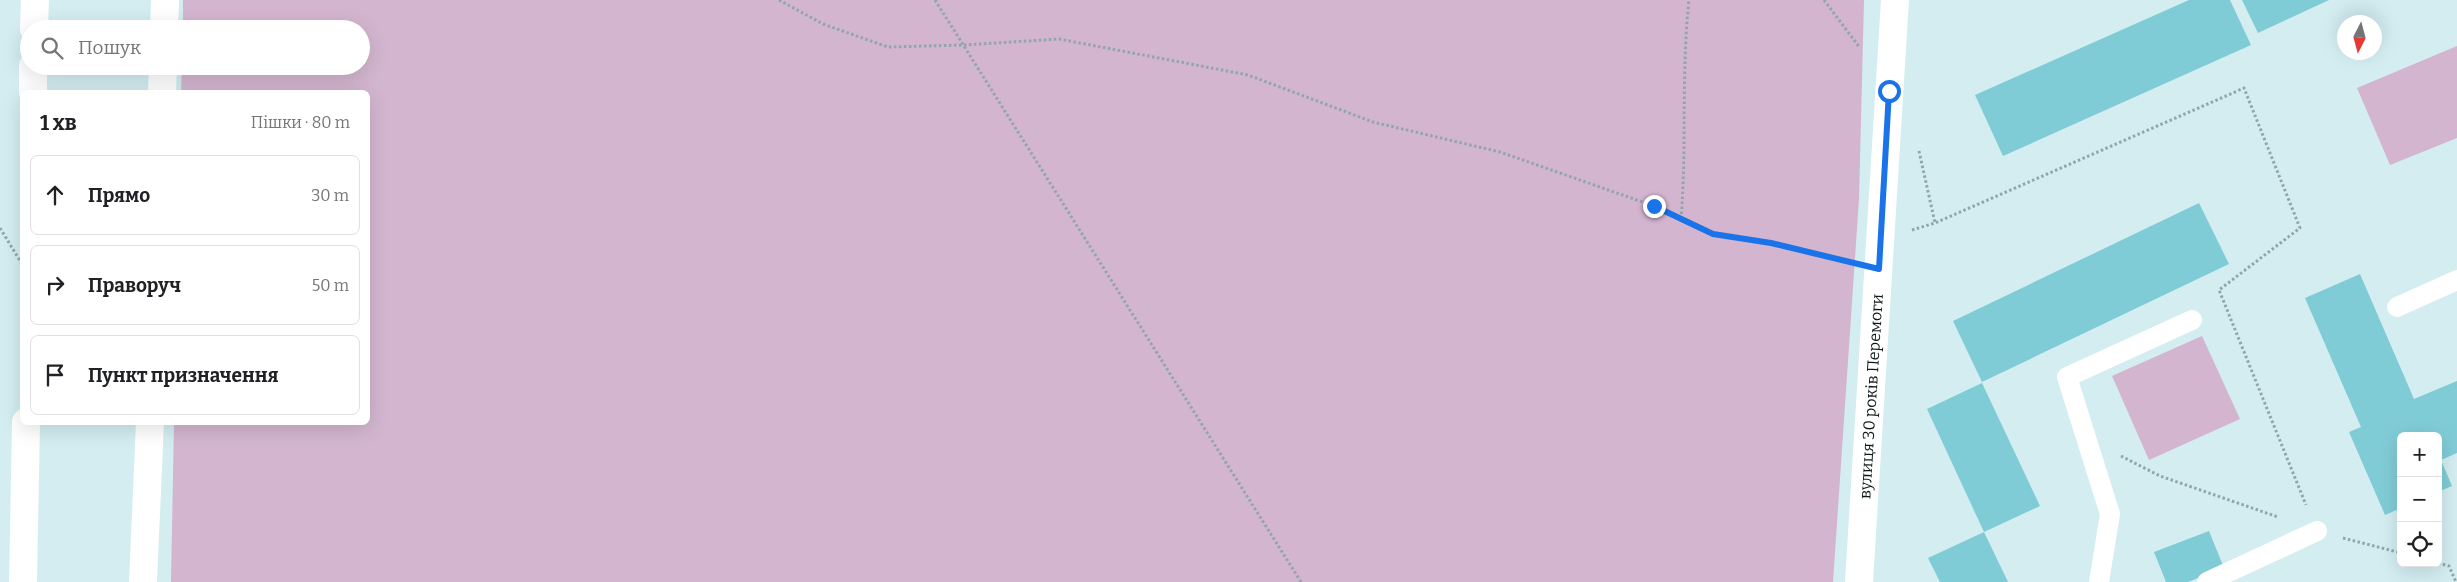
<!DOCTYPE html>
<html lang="uk">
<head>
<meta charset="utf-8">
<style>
	:root { --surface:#fff; --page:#f2f2f2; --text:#202124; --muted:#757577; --line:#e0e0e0 }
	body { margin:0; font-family:Bitter,serif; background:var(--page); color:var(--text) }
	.controls { position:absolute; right:15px; bottom:15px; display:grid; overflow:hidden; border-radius:8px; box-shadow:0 5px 20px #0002 }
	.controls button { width:45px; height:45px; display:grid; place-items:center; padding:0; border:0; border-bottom:1px solid var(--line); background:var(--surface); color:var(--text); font:25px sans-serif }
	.compass { position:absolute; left:2337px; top:15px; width:45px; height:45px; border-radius:50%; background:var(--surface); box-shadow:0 5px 20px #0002; rotate:186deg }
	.stop { position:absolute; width:15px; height:15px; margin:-11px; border:4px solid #1a73e8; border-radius:50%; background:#fff }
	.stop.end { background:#1a73e8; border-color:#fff; box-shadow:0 1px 5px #0008 }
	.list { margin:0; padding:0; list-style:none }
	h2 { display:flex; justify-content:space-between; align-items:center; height:65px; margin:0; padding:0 20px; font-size:21px }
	h2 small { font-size:16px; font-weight:400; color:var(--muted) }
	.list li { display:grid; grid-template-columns:32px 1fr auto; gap:15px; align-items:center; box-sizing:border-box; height:80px; margin:0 10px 10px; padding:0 10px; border:1px solid var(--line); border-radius:8px }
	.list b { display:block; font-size:19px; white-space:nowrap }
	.list em { font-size:16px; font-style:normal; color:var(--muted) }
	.icon { flex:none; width:28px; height:28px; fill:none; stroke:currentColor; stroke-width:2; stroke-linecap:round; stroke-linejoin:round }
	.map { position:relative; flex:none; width:2457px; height:582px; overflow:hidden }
	.search { position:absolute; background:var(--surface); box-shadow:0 5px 20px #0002; left:20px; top:20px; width:350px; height:55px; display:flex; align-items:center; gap:12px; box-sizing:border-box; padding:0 18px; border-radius:28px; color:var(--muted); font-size:19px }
	.panel { position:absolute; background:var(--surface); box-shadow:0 5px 20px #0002; left:20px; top:90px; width:350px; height:335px; border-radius:8px }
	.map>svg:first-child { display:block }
</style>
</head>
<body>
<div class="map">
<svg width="2457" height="582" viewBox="0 0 2457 582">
	<rect width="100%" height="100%" fill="#d3edf1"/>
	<!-- green -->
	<g fill="#d3b5cf">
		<path d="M183 0H1864L1859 199 1833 582H171L174 423 368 422V92H181L182 66H361V29H183Z"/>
		<path d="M2457 46V138L2390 165 2357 88Z"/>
		<path d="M2202 336 2240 419 2149 460 2112 376Z"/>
	</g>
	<!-- building -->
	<g fill="#80ccd6">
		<path d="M2189 0H2230L2251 45 2003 156 1975 95Z"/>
		<path d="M2242 0H2329L2258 33Z"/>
		<path d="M2199 203 2229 264 1982 382 1953 321Z"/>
		<path d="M2360 274 2414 399 2457 381V453L2441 460 2452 486 2438 492V436H2401V508L2385 515 2349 432 2361 427 2305 298Z"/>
		<path d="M1982 383 2040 506 1984 532 1927 409Z"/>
		<path d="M2209 531 2224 568 2188 582H2166L2154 552Z"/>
		<path d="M1984 532 2008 582H1940L1928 558Z"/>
	</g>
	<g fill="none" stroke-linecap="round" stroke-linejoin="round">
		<!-- path -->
		<g stroke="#92a6a9" stroke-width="3" stroke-dasharray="2.5 2.5" stroke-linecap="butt">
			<path d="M779 0 823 24 888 47 964 45 1059 39 1248 75 1373 122 1500 152 1654 206 1713 234 1771 243 1847 261"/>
			<path d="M935 0 1301 582"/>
			<path d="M1824 0 1860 48"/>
			<path d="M1919 151 1935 223"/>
			<path d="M1681 219C1687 146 1681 73 1689 0"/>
			<path d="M0 228 22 264"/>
			<path d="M1912 230 1935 223 2244 88 2300 228 2219 290 2306 505"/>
			<path d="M2121 456 2160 476 2278 517"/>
			<path d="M2343 538 2401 553"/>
			<path d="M2438 563 2449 566 2456 582"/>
		</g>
		<!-- lane -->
		<g stroke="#fff" stroke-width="20">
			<path d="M2397 307 2457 280"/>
			<path d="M2099 582 2110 514 2067 377 2192 320"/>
			<path d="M2207 582 2317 531"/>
		</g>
		<!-- street -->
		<g stroke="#fff" stroke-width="28">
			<path d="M34 29 35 0"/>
			<path d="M164 29 165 0"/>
			<path d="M33 92V66"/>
			<path d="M162 92 163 66"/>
			<path d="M23 582 26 422"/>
			<path d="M143 582 150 422"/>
			<path id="s1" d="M1859 582 1895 0"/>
		</g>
	</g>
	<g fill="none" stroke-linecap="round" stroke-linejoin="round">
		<!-- route -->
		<path stroke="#1a73e8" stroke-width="6" d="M1654 206 1713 234 1771 243 1879 269 1889 91"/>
	</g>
	<g text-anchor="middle" stroke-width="4.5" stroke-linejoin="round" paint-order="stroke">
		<!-- street labels -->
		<g font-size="16" fill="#0f1819" stroke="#fff">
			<text dy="6" stroke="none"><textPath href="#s1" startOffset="186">вулиця 30 років Перемоги</textPath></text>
		</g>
	</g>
</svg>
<div class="controls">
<button>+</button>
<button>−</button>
<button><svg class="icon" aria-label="locate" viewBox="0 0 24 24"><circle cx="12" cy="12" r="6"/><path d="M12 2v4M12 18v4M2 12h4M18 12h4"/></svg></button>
</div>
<svg class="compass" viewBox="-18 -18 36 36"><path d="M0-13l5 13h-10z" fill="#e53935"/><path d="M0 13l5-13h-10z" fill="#757577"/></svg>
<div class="stop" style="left:1889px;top:91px"></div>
<div class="stop end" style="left:1654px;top:206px"></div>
<div class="search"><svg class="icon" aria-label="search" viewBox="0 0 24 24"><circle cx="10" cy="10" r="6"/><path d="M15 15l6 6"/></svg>Пошук</div>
<section class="panel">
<h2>1 хв<small>Пішки · 80 m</small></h2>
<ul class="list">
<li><svg class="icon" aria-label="ahead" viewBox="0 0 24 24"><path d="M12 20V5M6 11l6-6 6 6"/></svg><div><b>Прямо</b></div><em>30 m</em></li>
<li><svg class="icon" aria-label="right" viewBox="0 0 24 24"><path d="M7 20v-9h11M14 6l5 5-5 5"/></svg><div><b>Праворуч</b></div><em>50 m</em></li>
<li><svg class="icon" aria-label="arrive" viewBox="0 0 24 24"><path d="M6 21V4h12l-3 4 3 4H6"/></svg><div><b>Пункт призначення</b></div></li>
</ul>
</section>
</div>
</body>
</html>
